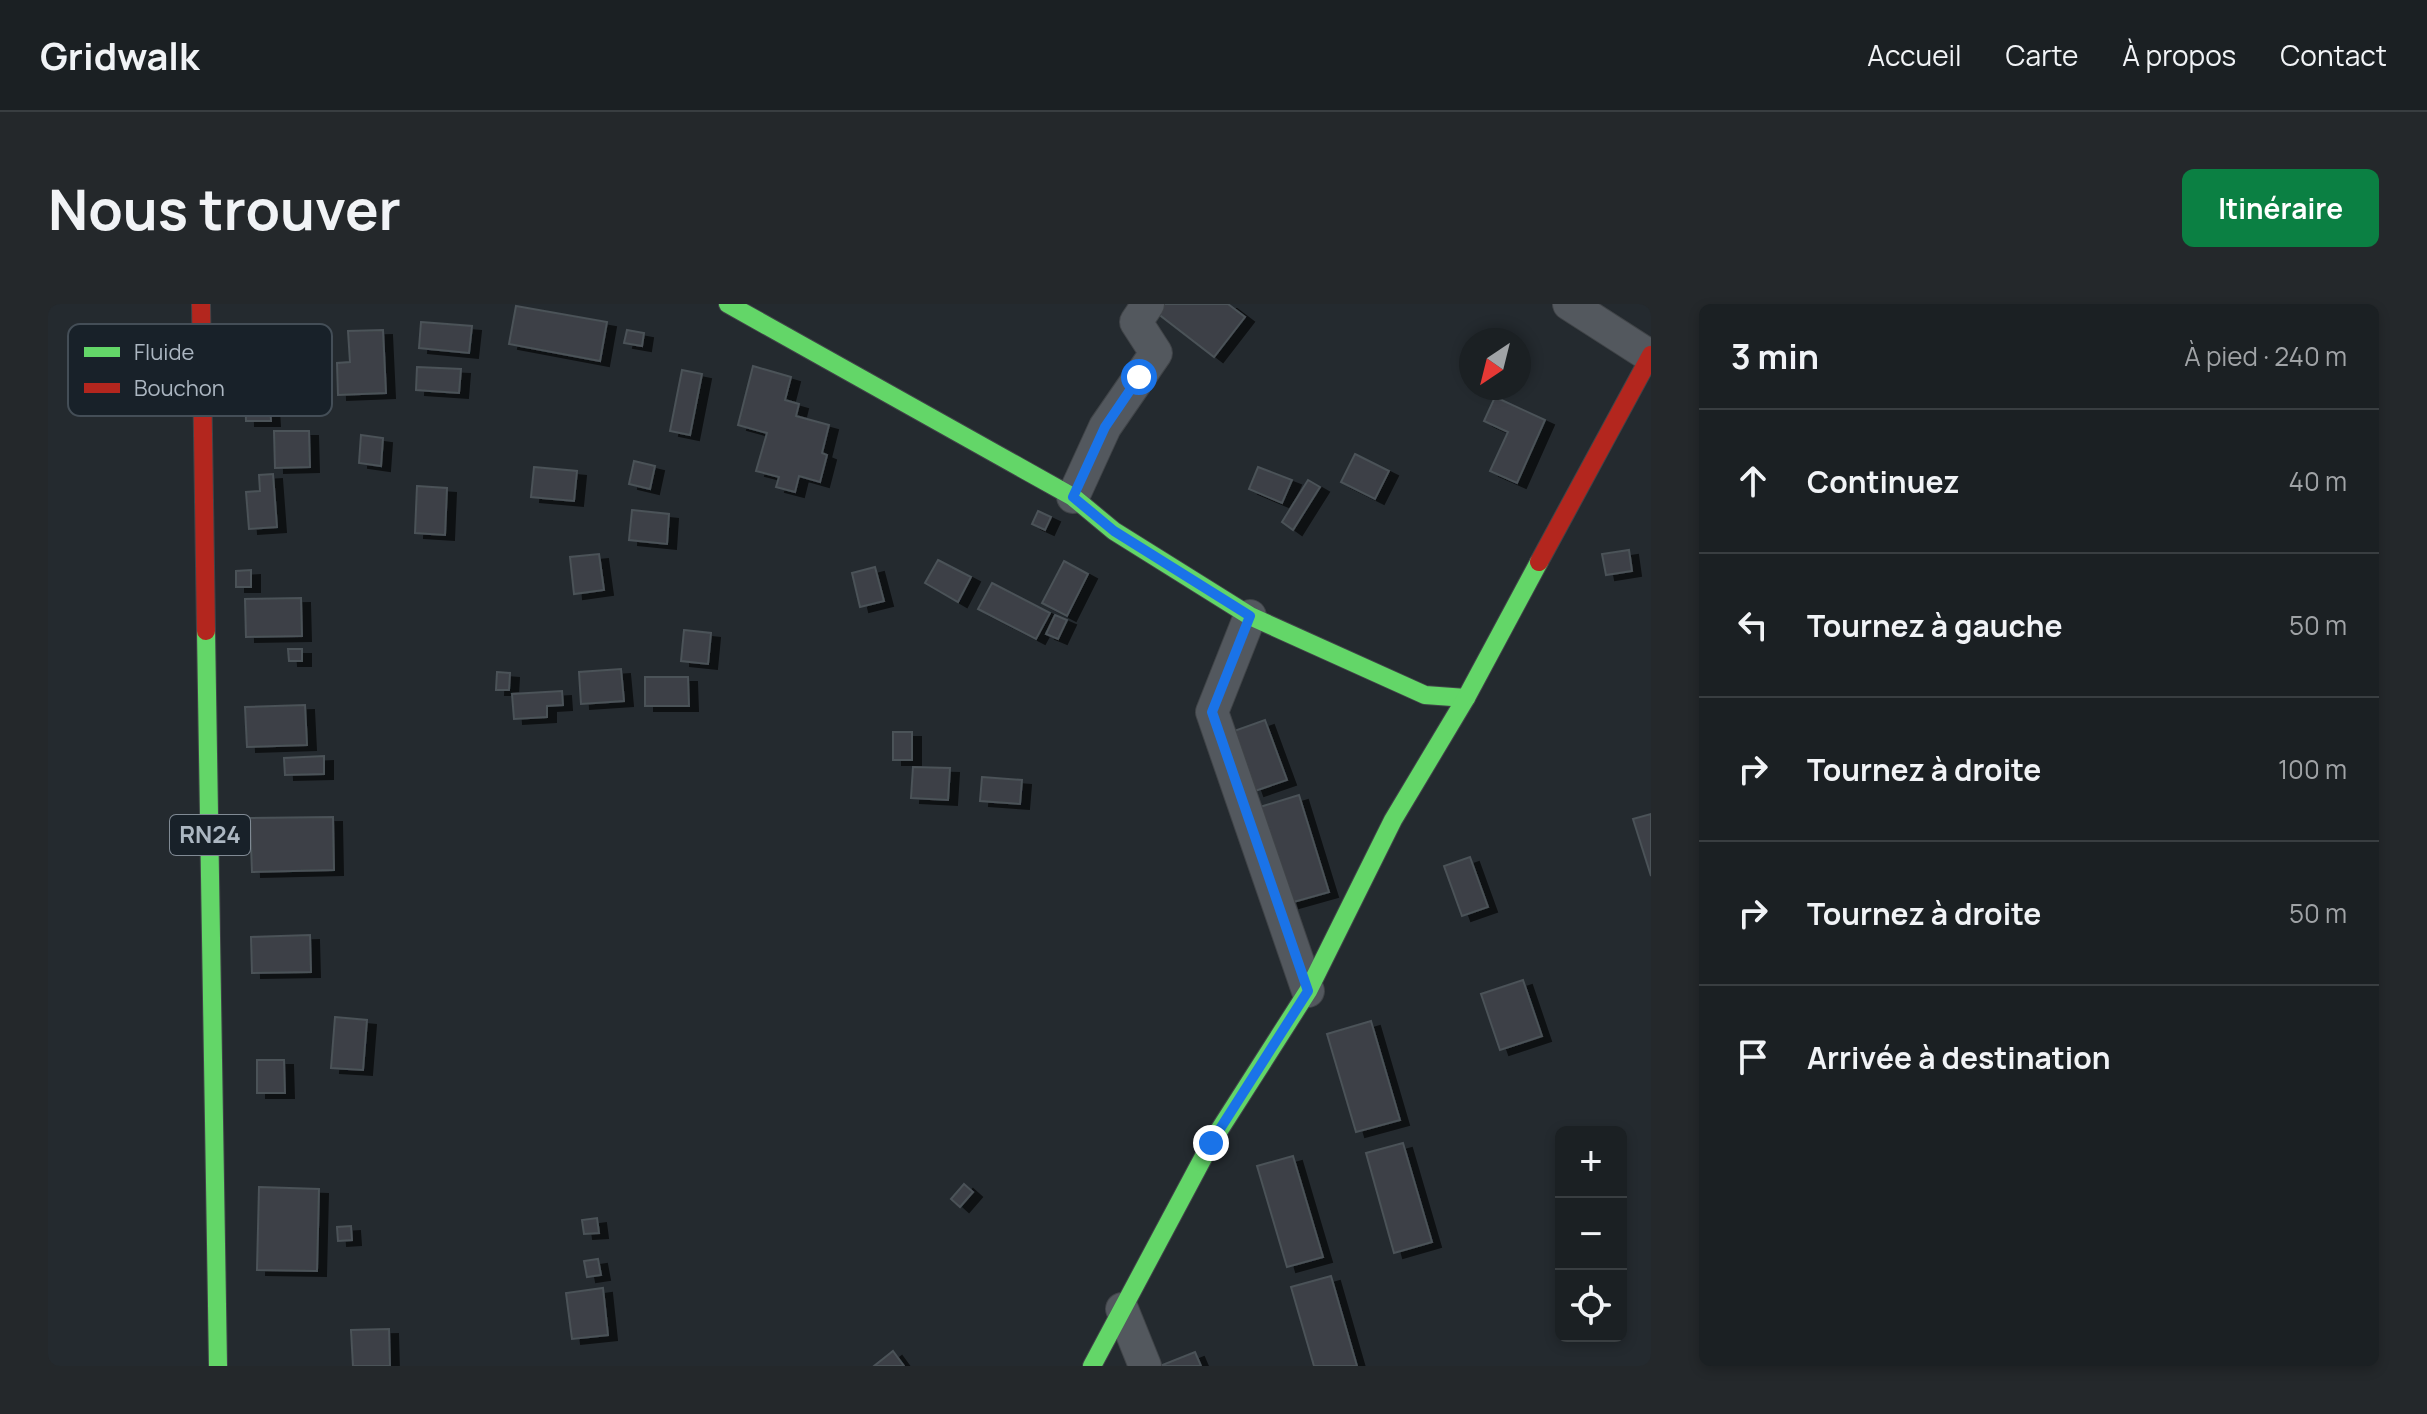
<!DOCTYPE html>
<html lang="fr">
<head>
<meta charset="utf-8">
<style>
	:root { --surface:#1b2023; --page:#24282b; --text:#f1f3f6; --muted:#a0a3a6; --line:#393e41; --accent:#0b8043 }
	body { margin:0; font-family:Manrope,sans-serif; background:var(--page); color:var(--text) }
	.controls { position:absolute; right:24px; bottom:24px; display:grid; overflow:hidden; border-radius:12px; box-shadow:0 4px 12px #0003 }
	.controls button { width:72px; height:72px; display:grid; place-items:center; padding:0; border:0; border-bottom:2px solid var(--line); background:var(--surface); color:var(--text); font:40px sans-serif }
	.compass { position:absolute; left:1411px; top:24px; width:72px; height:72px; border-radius:50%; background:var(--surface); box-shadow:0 4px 12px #0003; rotate:215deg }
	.stop { position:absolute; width:24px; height:24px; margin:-18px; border:6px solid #1a73e8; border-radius:50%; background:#fff }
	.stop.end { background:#1a73e8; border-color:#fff; box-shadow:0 2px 8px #0008 }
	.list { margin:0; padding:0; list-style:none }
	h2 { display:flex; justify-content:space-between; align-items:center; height:104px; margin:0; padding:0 32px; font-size:34px }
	h2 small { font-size:26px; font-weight:400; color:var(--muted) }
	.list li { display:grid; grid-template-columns:52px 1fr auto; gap:24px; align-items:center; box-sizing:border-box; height:144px; padding:0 32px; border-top:2px solid var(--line) }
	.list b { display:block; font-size:30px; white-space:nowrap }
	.list em { font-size:26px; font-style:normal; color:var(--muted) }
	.icon { flex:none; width:44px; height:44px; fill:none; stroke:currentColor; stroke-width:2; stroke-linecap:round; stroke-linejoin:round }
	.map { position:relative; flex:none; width:1603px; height:1062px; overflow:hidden; border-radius:12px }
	header { display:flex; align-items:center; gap:48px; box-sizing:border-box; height:112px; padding:0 40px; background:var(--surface); border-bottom:2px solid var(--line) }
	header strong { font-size:38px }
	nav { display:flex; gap:44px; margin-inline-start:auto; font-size:28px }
	.intro { display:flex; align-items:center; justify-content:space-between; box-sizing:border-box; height:192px; padding:0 48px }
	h1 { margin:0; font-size:56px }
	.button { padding:20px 36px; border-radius:12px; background:var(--accent); color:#fff; font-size:28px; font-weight:700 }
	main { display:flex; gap:48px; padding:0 48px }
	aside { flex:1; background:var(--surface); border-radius:12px; box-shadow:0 4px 12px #0003 }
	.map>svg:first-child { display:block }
</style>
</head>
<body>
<header>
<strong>Gridwalk</strong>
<nav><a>Accueil</a><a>Carte</a><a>À propos</a><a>Contact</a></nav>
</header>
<div class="intro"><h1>Nous trouver</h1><a class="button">Itinéraire</a></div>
<main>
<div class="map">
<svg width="1603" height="1062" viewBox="0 0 1603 1062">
	<defs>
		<filter id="shadow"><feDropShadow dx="9" dy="5" stdDeviation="0" flood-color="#0009"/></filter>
	</defs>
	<rect width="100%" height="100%" fill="#242a2f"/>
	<!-- building -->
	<g fill="#3c4146" stroke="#4b5258" stroke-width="2" filter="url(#shadow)">
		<path d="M1116 0H1180L1197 13 1166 53 1109 9Z"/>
		<path d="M468 2 559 18 552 57 461 40Z"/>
		<path d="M373 18 424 22 421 49 371 44Z"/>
		<path d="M335 26 338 89 290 91 289 59 302 58 300 27Z"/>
		<path d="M579 26 596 29 594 42 576 39Z"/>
		<path d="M705 62 743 73 737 96 751 100 748 112 781 121 774 149 779 151 772 178 751 172 747 188 728 183 731 173 708 167 719 129 690 121Z"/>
		<path d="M369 63 413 65 411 89 368 86Z"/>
		<path d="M634 66 654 70 642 131 622 127Z"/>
		<path d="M197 83H245V102H222L223 117H198Z"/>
		<path d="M1447 93 1497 116 1469 179 1442 167 1460 128 1436 117Z"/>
		<path d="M226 127H261L262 163 227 164Z"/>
		<path d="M313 131 335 134 333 162 311 159Z"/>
		<path d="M1307 150 1341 167 1327 195 1293 178Z"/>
		<path d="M586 157 607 162 602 185 581 180Z"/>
		<path d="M486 163 529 167 526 197 483 193Z"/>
		<path d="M1210 163 1244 176 1234 199 1201 185Z"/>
		<path d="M225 170 229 223 201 225 198 188 212 187 211 171Z"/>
		<path d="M1260 176 1272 183 1245 226 1234 218Z"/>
		<path d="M369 182 399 184 397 231 367 229Z"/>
		<path d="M584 206 621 210 619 240 581 236Z"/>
		<path d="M990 207 1003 213 997 226 984 220Z"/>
		<path d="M1581 246 1584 267 1558 271 1554 250Z"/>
		<path d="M551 250 556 286 526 290 522 253Z"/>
		<path d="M890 256 923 273 910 298 877 279Z"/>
		<path d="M1016 257 1040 270 1019 312 994 299Z"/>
		<path d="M827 263 836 297 812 303 804 269Z"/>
		<path d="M203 266V283H188V267Z"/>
		<path d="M944 279 1002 309 988 335 930 305Z"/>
		<path d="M253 294 254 332 198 333 197 295Z"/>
		<path d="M1007 311 1019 316 1010 335 998 330Z"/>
		<path d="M636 326 663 329 660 360 633 357Z"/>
		<path d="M240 345H254V357H241Z"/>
		<path d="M573 365 576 397 533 400 531 368Z"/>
		<path d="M449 368 462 369 461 386H448Z"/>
		<path d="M597 373H640L641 402H597Z"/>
		<path d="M514 387 515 401 499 402V413L466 415 464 390Z"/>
		<path d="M257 401 259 441 199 443 197 403Z"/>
		<path d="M1217 416 1239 476 1207 487 1186 427Z"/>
		<rect x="845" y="428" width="19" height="28"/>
		<path d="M276 452V470L237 471 236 454Z"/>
		<path d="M865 463 902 464 900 496 863 494Z"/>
		<path d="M934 473 974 476 972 500 932 497Z"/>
		<path d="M1251 491 1281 588 1242 599 1212 503Z"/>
		<path d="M1603 510V572L1585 515Z"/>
		<path d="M285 513 286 566 204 568 202 514Z"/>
		<path d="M1422 553 1440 603 1414 612 1396 562Z"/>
		<path d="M262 631 263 668 204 669 203 633Z"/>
		<path d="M1475 676 1494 732 1452 746 1433 690Z"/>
		<path d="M287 713 319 716 315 766 283 764Z"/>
		<path d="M1323 717 1352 816 1308 828 1279 730Z"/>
		<path d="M209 756H236L237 789H209Z"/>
		<path d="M1355 839 1384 938 1346 949 1318 849Z"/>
		<path d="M1245 852 1275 953 1239 963 1209 862Z"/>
		<path d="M916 880 925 888 912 903 903 895Z"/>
		<path d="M211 883 271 885 269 967 209 966Z"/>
		<path d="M549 914 551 929 536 930 534 916Z"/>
		<path d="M303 922 304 936 290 937 289 923Z"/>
		<path d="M550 955 553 971 539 973 536 957Z"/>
		<path d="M1283 972 1309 1062H1266L1243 983Z"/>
		<path d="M555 984 560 1031 524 1035 518 989Z"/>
		<path d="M341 1025 342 1062H305L303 1026Z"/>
		<path d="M845 1047 856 1062H826Z"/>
		<path d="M1147 1048 1153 1062H1112Z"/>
	</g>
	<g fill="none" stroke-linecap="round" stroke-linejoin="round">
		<defs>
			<g id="street">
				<path d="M1521 0 1602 52"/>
				<path d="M1025 193 1057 123 1108 49 1088 18 1100 0"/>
				<path d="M1202 312 1164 408 1260 687"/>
				<path d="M1074 1005 1097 1062"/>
			</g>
			<g id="fast">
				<path d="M680 0 1025 193 1066 227 1202 312 1377 391 1418 394"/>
				<path d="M158 327 170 1062"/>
				<path d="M1044 1062 1163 839 1260 687 1345 516 1418 394 1491 258"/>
			</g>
			<g id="jam">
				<path d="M153 0 158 327"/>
				<path d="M1491 258 1603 51"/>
			</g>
		</defs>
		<!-- street casing -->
		<use href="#street" stroke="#404448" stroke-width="34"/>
		<!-- fast casing -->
		<use href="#fast" stroke="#404448" stroke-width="20"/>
		<!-- jam casing -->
		<use href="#jam" stroke="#404448" stroke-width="20"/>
		<!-- street -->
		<use href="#street" stroke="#53585e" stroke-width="32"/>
		<!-- fast -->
		<use href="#fast" stroke="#63d668" stroke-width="18"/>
		<!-- jam -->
		<use href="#jam" stroke="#b3261e" stroke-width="18"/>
	</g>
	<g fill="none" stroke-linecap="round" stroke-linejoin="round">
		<!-- route -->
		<path stroke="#1a73e8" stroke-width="10" d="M1091 73 1057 123 1025 193 1066 227 1202 312 1164 408 1260 687 1163 839"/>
	</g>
	<g text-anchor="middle" stroke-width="7" stroke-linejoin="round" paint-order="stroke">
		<!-- shield labels -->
		<rect fill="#182129" stroke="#808a94" stroke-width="2" x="122" y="511" width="80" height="40" rx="6"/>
		<g font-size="24" font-weight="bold" fill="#acb7c2">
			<text x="162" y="539">RN24</text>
		</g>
	</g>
	<!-- legend -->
	<rect x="20" y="20" width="264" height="92" rx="12" fill="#182129" stroke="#444e57" stroke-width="2"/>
	<rect x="36" y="43" width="36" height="10" fill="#63d668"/>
	<rect x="36" y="79" width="36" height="10" fill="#b3261e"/>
	<g font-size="22" fill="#acb7c2">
		<text x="86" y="56">Fluide</text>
		<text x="86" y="92">Bouchon</text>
	</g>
</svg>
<div class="controls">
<button>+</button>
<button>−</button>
<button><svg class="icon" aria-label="locate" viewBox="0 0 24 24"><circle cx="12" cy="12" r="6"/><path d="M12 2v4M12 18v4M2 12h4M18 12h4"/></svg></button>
</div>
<svg class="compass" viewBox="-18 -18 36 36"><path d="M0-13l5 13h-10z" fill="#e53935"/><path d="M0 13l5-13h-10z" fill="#a0a3a6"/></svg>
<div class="stop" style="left:1091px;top:73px"></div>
<div class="stop end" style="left:1163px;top:839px"></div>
</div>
<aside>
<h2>3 min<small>À pied · 240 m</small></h2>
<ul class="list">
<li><svg class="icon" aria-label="ahead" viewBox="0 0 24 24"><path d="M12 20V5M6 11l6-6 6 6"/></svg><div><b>Continuez</b></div><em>40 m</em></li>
<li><svg class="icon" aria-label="left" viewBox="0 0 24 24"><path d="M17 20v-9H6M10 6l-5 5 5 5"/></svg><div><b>Tournez à gauche</b></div><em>50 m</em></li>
<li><svg class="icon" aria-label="right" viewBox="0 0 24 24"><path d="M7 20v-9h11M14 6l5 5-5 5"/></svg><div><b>Tournez à droite</b></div><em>100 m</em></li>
<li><svg class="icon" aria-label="right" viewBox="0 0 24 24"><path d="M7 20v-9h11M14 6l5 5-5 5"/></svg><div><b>Tournez à droite</b></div><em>50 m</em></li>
<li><svg class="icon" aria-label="arrive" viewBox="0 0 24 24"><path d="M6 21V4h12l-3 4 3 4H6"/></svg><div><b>Arrivée à destination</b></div></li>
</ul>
</aside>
</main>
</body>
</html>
